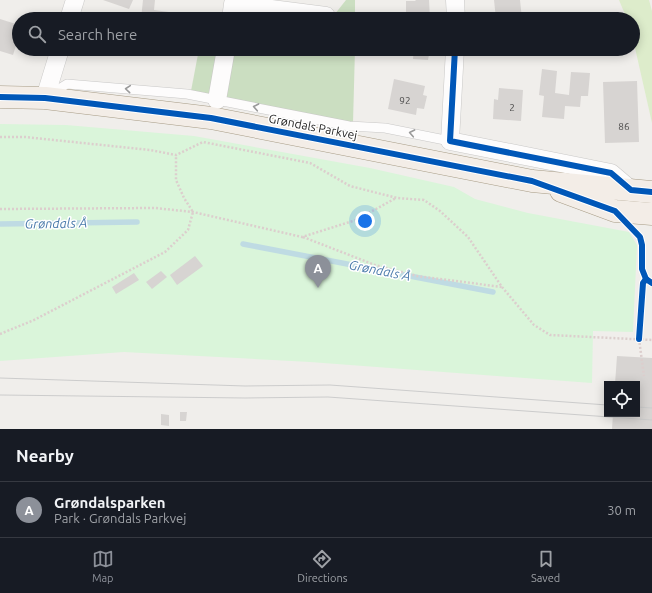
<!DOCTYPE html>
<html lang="en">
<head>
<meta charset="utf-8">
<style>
	:root { --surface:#171b24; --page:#20242c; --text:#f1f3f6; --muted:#9ea1a6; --line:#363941; --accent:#8c9099 }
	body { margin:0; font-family:Ubuntu,sans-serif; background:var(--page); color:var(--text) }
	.controls { position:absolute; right:12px; bottom:12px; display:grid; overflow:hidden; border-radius:0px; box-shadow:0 2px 10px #0003 }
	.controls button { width:36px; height:36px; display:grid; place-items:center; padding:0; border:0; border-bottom:1px solid var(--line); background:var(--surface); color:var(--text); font:20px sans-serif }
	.you { position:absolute; left:365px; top:221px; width:14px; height:14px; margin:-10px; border:3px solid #fff; border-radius:50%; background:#1a73e8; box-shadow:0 0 0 6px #1a73e833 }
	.badge { display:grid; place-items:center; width:26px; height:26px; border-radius:50%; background:var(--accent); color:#fff; font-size:13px; font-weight:700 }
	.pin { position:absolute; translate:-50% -33px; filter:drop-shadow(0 1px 2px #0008) }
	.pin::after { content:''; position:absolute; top:21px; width:14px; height:12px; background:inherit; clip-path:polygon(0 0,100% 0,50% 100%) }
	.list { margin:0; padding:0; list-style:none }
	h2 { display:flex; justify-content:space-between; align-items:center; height:52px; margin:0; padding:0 16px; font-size:17px }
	h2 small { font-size:13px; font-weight:400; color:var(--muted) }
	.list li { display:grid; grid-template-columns:26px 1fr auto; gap:12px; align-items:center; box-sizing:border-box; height:56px; padding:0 16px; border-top:1px solid var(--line) }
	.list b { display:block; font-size:15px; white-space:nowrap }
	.list p { margin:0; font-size:13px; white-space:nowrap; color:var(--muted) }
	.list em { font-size:13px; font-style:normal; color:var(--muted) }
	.icon { flex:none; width:22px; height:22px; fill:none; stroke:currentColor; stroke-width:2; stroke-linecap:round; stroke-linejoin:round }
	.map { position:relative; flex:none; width:652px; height:429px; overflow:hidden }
	.search { position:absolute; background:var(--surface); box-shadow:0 2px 10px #0003; left:12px; right:12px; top:12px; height:44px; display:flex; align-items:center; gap:10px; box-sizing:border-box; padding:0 14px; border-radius:22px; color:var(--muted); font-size:15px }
	.sheet { height:108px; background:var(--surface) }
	nav { display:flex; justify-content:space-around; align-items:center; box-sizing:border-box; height:56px; border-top:1px solid var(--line); background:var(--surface); font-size:11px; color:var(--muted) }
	nav a { display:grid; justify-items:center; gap:2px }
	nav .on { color:var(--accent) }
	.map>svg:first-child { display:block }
</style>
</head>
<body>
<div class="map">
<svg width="652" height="429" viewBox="0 0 652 429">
	<rect width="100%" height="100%" fill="#f0eeeb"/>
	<!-- grass -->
	<path fill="#ddeccb" d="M619 0H649L652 11V123L633 39V19H627Z"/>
	<!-- forest -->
	<g fill="#cbdec1">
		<path d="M346 0H355V19H331Z"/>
		<path d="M199 49H355L353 123 191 91Z"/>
	</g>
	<!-- park -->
	<path fill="#daf5da" d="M0 124 66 125 194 136 370 168 454 187 475 199 528 213 629 232 637 245 633 332 593 331 592 383 310 362 124 352 0 361Z"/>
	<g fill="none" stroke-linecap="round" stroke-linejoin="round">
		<!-- stream -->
		<g stroke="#bfdbe3" stroke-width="5.5">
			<path d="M0 224 137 222"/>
			<path d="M243 244 493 292"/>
		</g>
	</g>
	<!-- building -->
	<g fill="#d7d4d2">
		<path d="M103 0H133L129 9Z"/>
		<path d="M143 0H155L154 10 169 12V15L184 16 183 19H141Z"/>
		<path d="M416 0H429L430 19H394V13L406 12V1H415Z"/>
		<path d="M494 0H520L522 19H496Z"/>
		<path d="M0 19 19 25V36L13 55 0 51Z"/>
		<path d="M140 49H157L156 52 140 50Z"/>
		<path d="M168 49H180V53L168 52Z"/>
		<path d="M414 49H430L428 60 413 59Z"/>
		<path d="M542 69 557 71 555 93 569 95 571 72 590 73 588 96H581L580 107 565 106 564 119 542 117 544 96 539 95Z"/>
		<path d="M394 79 425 86 423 95 427 96 424 109 417 108 416 115 388 109Z"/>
		<path d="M637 81 639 142 605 143 603 82Z"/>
		<path d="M499 88 523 90 521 121 493 119 494 99 498 100Z"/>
		<path d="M195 256 203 266 177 285 170 275Z"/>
		<path d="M161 271 167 277 152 289 146 282Z"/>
		<path d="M134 273 139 280 116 294 112 287Z"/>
		<path d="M617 356 652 358V429H612L613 414H637V384H615Z"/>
		<path d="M180 412H187L186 421H180Z"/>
		<path d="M161 414 169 415V426L161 425Z"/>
	</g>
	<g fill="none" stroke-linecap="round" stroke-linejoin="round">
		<defs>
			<path id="service" d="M49 95 67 84 187 94 349 126 385 128 450 141"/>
			<g id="minor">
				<path d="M455 0 456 19"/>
				<path d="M69 19 75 0"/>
				<path d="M231 19 233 4 326 16"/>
				<path d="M455 49 450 141 611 173 631 190"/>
				<path d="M45 98 60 49"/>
				<path d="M217 100 226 49"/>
			</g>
			<g id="primary">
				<path d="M0 97 45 98 211 118 532 181 652 192"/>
				<path d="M561 191 615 211 652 214"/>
			</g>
		</defs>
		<!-- service casing -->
		<use href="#service" stroke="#c9c8c7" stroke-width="10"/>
		<!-- minor casing -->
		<use href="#minor" stroke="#c9c8c7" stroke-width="19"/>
		<!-- primary casing -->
		<use href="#primary" stroke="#a79c86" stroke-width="23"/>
		<!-- path -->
		<g stroke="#dccecd" stroke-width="2.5" stroke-dasharray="2 2" stroke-linecap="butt">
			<path d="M0 137H25L150 150 176 155 203 142 310 163 350 186 397 198 424 200 440 211 468 237 502 287 534 325 550 335 652 340"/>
			<path d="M0 209 155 208 193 212 302 237 356 220 396 198"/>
			<path d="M303 237 375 265 417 276 502 287"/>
			<path d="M0 334 34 320 165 252 188 230 193 212 184 198 176 180V155"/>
			<path d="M639 339 644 376"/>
		</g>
		<!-- service -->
		<use href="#service" stroke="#fdfcfc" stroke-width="9"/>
		<!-- minor -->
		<use href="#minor" stroke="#fdfcfc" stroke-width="18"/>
		<!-- primary -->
		<use href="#primary" stroke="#f3ede7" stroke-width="22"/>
		<!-- tram -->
		<g stroke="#ccc" stroke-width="1">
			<path d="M0 378 245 386 330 385 607 405"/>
			<path d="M0 395 245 398 328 397 652 420"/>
			<path d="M637 407 652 408"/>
		</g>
		<defs>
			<g id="cycleway">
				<path d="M455 49 450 141 611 173 631 190 652 192"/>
				<path d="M0 97 45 98 211 118 532 181 615 211 640 237 642 245V269L646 279 652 283"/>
				<path d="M639 339 643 283 646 279"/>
			</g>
		</defs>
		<!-- cycleway casing -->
		<use href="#cycleway" stroke="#fff" stroke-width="8"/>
		<!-- cycleway -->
		<use href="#cycleway" stroke="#0057b8" stroke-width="6"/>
	</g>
	<!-- one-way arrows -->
	<defs><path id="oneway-chevron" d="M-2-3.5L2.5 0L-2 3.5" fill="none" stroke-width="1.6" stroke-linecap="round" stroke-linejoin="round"/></defs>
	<g stroke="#9a9a9a">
		<use href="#oneway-chevron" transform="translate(128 89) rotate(-175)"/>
		<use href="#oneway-chevron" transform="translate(256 107) rotate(-169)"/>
		<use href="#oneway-chevron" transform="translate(412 133) rotate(-169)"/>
	</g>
	<g text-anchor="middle" stroke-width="3" stroke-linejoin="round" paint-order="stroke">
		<!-- number labels -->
		<g font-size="10" fill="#4f4e4e">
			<text x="405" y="104">92</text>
			<text x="512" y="111">2</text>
			<text x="624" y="130">86</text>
		</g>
		<!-- street labels -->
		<g font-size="12" fill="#222" stroke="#fff">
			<text transform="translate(313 127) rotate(11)" y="4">Grøndals Parkvej</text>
		</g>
		<!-- water labels -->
		<g font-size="13" font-style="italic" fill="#4a7aab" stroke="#fff">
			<text transform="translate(56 223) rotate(-1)" y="5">Grøndals Å</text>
			<text transform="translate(380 270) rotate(11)" y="5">Grøndals Å</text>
		</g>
	</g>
</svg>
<div class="controls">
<button><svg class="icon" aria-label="locate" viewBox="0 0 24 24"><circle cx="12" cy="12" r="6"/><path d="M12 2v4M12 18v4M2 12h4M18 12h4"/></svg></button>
</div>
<div class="you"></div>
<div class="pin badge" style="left:318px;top:288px">A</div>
<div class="search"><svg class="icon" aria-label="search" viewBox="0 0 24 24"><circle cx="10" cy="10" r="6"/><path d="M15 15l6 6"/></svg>Search here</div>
</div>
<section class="sheet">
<h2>Nearby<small></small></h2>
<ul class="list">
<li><span class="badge">A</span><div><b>Grøndalsparken</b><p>Park · Grøndals Parkvej</p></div><em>30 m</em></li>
</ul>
</section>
<nav>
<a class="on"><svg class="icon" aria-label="map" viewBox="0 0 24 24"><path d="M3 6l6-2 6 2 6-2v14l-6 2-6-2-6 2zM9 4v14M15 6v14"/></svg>Map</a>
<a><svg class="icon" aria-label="directions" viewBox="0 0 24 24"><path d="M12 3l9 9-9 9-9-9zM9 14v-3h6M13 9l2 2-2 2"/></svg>Directions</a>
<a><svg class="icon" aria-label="saved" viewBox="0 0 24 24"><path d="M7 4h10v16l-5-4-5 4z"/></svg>Saved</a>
</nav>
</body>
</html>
